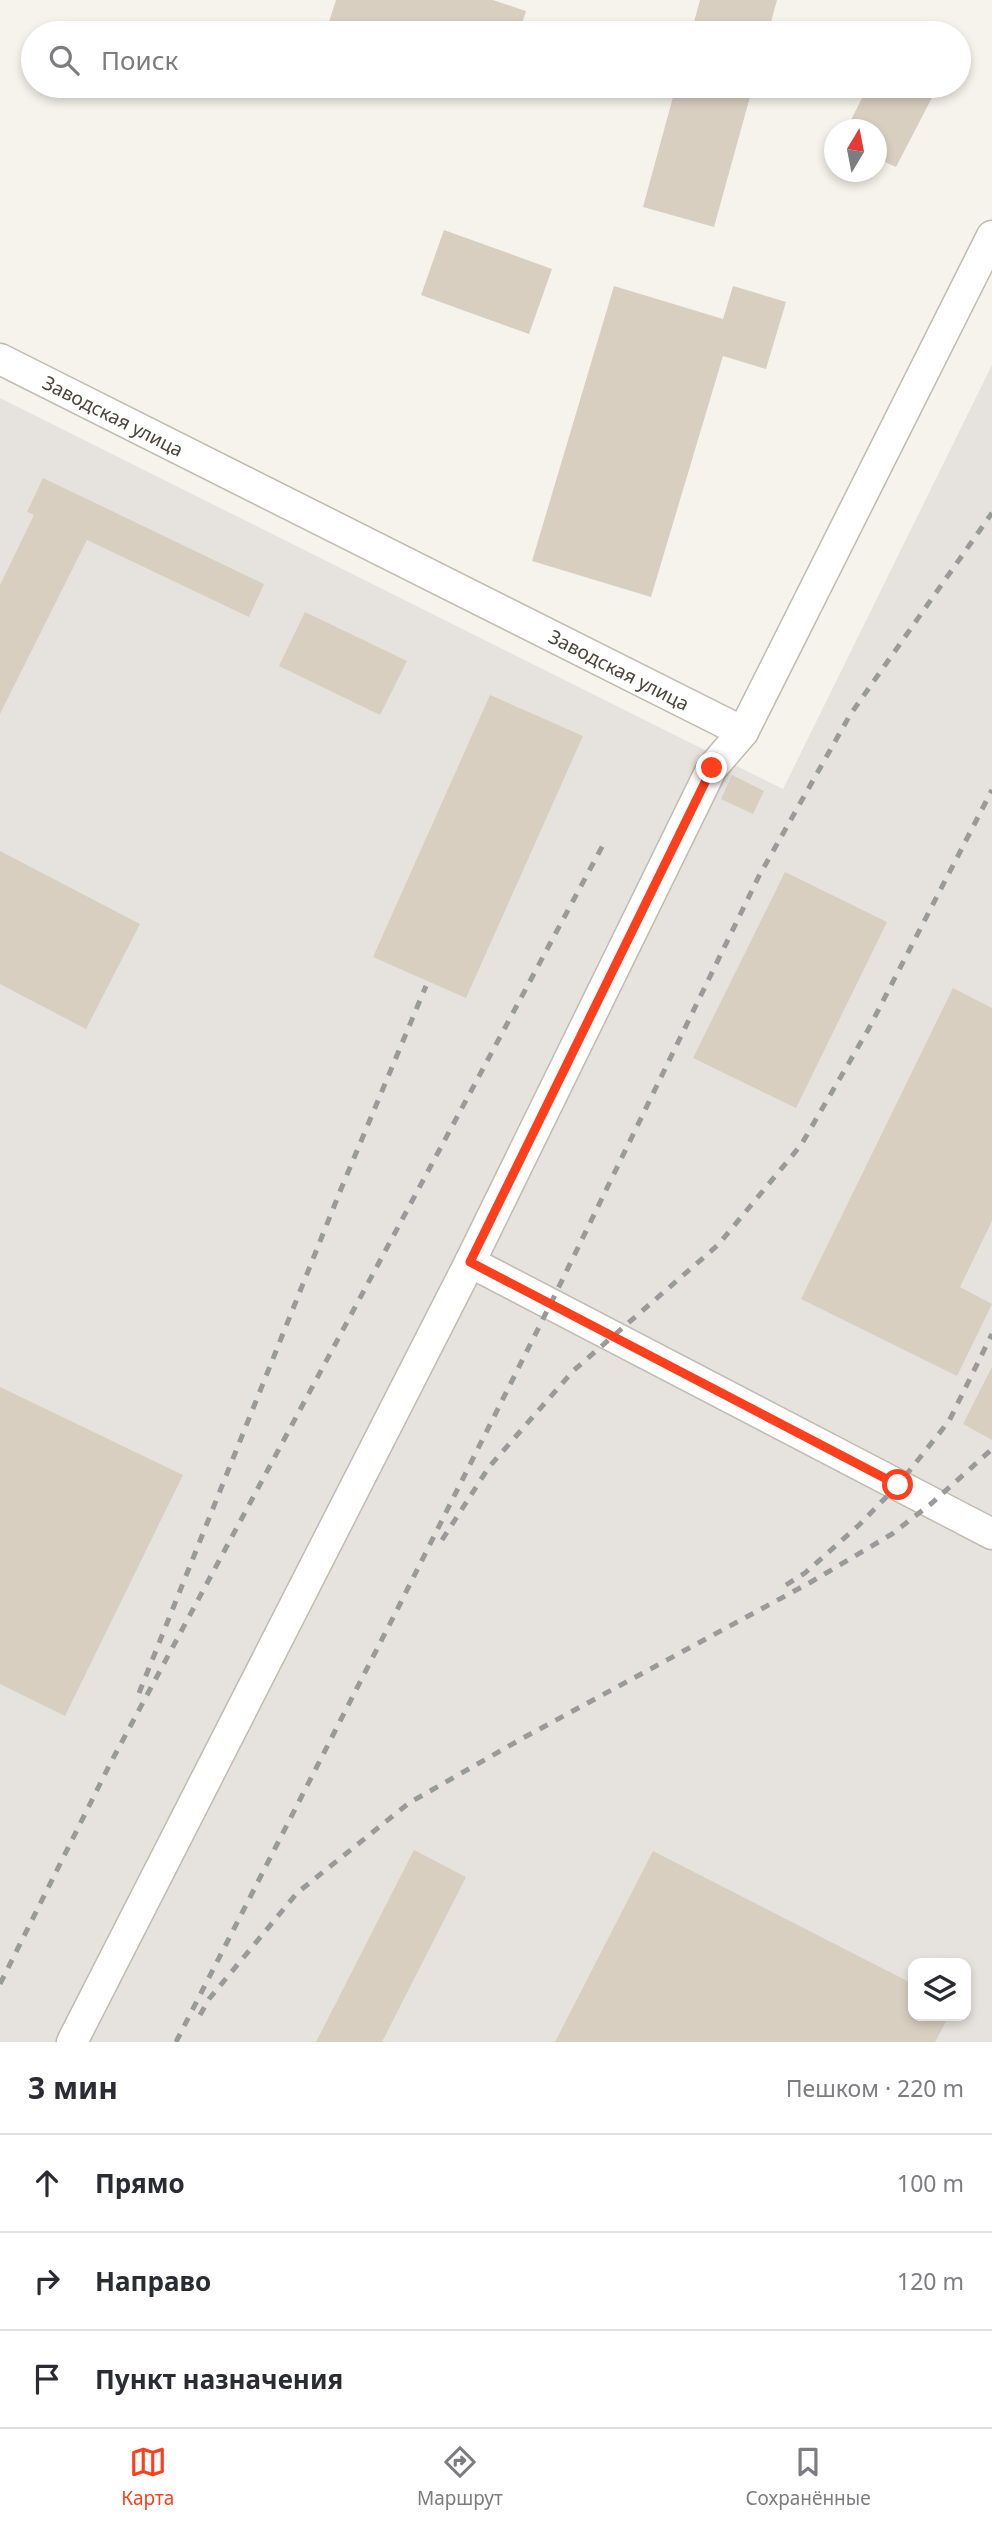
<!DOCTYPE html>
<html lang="ru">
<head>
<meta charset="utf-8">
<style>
	:root { --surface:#fff; --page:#f7f7f7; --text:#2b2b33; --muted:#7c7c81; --line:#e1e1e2; --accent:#fc3f1d }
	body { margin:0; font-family:"Noto Sans",sans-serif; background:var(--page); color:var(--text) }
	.controls { position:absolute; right:21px; bottom:21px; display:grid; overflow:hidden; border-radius:14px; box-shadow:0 4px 10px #0003 }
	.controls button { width:63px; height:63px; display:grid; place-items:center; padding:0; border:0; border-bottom:2px solid var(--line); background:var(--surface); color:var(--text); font:35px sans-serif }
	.compass { position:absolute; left:824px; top:119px; width:63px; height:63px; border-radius:50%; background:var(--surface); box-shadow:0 4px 10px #0003; rotate:10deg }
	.stop { position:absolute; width:21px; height:21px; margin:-16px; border:5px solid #fc3f1d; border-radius:50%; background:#fff }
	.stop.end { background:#fc3f1d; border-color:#fff; box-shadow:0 2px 7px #0008 }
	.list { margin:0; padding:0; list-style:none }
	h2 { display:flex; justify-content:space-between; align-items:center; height:91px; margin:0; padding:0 28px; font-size:30px }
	h2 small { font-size:23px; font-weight:400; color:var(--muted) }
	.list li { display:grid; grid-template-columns:46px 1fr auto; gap:21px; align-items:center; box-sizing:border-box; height:98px; padding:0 28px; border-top:2px solid var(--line) }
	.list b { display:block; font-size:26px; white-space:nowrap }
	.list em { font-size:23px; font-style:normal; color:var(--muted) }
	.icon { flex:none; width:38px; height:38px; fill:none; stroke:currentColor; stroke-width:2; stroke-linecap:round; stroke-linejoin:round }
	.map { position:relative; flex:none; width:992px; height:2042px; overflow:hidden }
	.search { position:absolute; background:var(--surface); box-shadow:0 4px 10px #0003; left:21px; right:21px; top:21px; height:77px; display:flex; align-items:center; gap:18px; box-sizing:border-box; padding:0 24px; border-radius:38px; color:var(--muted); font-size:26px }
	.sheet { height:385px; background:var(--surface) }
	nav { display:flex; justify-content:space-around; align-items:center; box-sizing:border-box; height:98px; border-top:2px solid var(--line); background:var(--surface); font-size:19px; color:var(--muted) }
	nav a { display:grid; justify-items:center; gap:4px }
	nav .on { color:var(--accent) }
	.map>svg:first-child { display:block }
</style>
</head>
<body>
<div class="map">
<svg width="992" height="2042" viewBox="0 0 992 2042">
	<rect width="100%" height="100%" fill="#f6f3ec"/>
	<!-- industrial -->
	<path fill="#e6e2dd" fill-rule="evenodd" d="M992 365V2042H0V398L783 789ZM913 1963H966V2016H913Z"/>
	<!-- building -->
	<g fill="#d8cfc1">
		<path d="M336 0H493L526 11 519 33H351L328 25Z"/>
		<path d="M700 0H777L768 33H691Z"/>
		<path d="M900 24 919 33H895Z"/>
		<path d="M676 86H753L714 227 643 207Z"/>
		<path d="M868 86H938L896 167 876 158V130H846Z"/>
		<path d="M444 230 552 269 529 334 421 295Z"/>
		<path d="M614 286 723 319 733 286 786 302 766 369 723 356 651 597 532 561Z"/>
		<path d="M43 478 264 584 249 617 87 540 0 714V585L34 515 27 512Z"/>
		<path d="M305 612 407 661 380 715 279 666Z"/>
		<path d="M490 695 583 736 466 998 373 957Z"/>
		<path d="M732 775 764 791 753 814 721 799Z"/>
		<path d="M0 851 140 924 86 1029 0 984Z"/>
		<path d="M785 872 887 922 796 1108 693 1058Z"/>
		<path d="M953 988 992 1008V1221L960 1287 992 1304 957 1376 801 1299Z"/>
		<path d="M992 1367V1440L963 1424Z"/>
		<path d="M0 1387 183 1475 65 1716 0 1684Z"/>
		<path d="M414 1850 466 1877 382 2042H316Z"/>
		<path d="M653 1851 913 1984V2016H949L935 2042H555Z"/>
	</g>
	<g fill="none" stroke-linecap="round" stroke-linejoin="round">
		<defs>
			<g id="minor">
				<path d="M0 359 743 732"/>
				<path d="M470 1262 992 1534"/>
				<path d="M72 2042 470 1262 712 768 743 732 992 236"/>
			</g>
		</defs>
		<!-- minor casing -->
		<use href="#minor" stroke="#c2bbae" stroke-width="33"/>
		<!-- minor -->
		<use href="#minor" stroke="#fff" stroke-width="30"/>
		<!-- rail -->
		<g stroke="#9a9a9a" stroke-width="5" stroke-dasharray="9 9" stroke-linecap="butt">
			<path d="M442 1540 489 1467 573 1371 718 1245 801 1145 868 1030 992 790"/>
			<path d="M786 1585 805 1573 859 1525 898 1485 949 1421 992 1334"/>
			<path d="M139 1693 341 1189 426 986"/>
			<path d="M0 1984 110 1764 603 845"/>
			<path d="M200 2015 209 1999 297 1893 409 1803 523 1738 811 1582 892 1534 932 1503 992 1449"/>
			<path d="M176 2042 400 1604 551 1303 759 876 850 715 992 513"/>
		</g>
	</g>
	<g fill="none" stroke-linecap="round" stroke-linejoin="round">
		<!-- route -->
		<path stroke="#fc3f1d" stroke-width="9" d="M712 768 470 1262 898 1485"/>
	</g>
	<g text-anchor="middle" stroke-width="5" stroke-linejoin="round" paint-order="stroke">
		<!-- street labels -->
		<g font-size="19" fill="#4b4439" stroke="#fff">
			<text transform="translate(113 416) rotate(27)" y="7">Заводская улица</text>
			<text transform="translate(619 670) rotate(27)" y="7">Заводская улица</text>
		</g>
	</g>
</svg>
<div class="controls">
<button><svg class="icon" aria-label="layers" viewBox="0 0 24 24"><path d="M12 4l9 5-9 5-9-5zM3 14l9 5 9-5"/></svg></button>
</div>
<svg class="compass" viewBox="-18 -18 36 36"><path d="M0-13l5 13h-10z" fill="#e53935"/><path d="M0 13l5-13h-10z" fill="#7c7c81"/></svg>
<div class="stop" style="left:898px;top:1485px"></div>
<div class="stop end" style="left:712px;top:768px"></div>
<div class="search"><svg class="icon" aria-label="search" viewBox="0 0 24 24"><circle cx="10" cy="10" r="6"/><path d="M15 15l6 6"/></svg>Поиск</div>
</div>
<section class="sheet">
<h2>3 мин<small>Пешком · 220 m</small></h2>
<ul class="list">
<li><svg class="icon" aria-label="ahead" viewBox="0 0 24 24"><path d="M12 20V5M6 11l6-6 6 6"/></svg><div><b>Прямо</b></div><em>100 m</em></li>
<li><svg class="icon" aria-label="right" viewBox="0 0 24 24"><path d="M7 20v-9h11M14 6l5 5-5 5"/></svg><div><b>Направо</b></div><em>120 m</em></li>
<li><svg class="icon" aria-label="arrive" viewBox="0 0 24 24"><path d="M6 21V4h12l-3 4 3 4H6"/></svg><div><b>Пункт назначения</b></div></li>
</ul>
</section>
<nav>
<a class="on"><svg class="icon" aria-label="map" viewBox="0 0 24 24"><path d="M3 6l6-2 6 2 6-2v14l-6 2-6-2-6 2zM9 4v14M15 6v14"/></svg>Карта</a>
<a><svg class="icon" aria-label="directions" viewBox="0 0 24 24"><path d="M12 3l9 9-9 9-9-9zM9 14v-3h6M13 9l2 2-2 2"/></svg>Маршрут</a>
<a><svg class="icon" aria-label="saved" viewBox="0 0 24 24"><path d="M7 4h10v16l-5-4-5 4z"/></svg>Сохранённые</a>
</nav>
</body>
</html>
